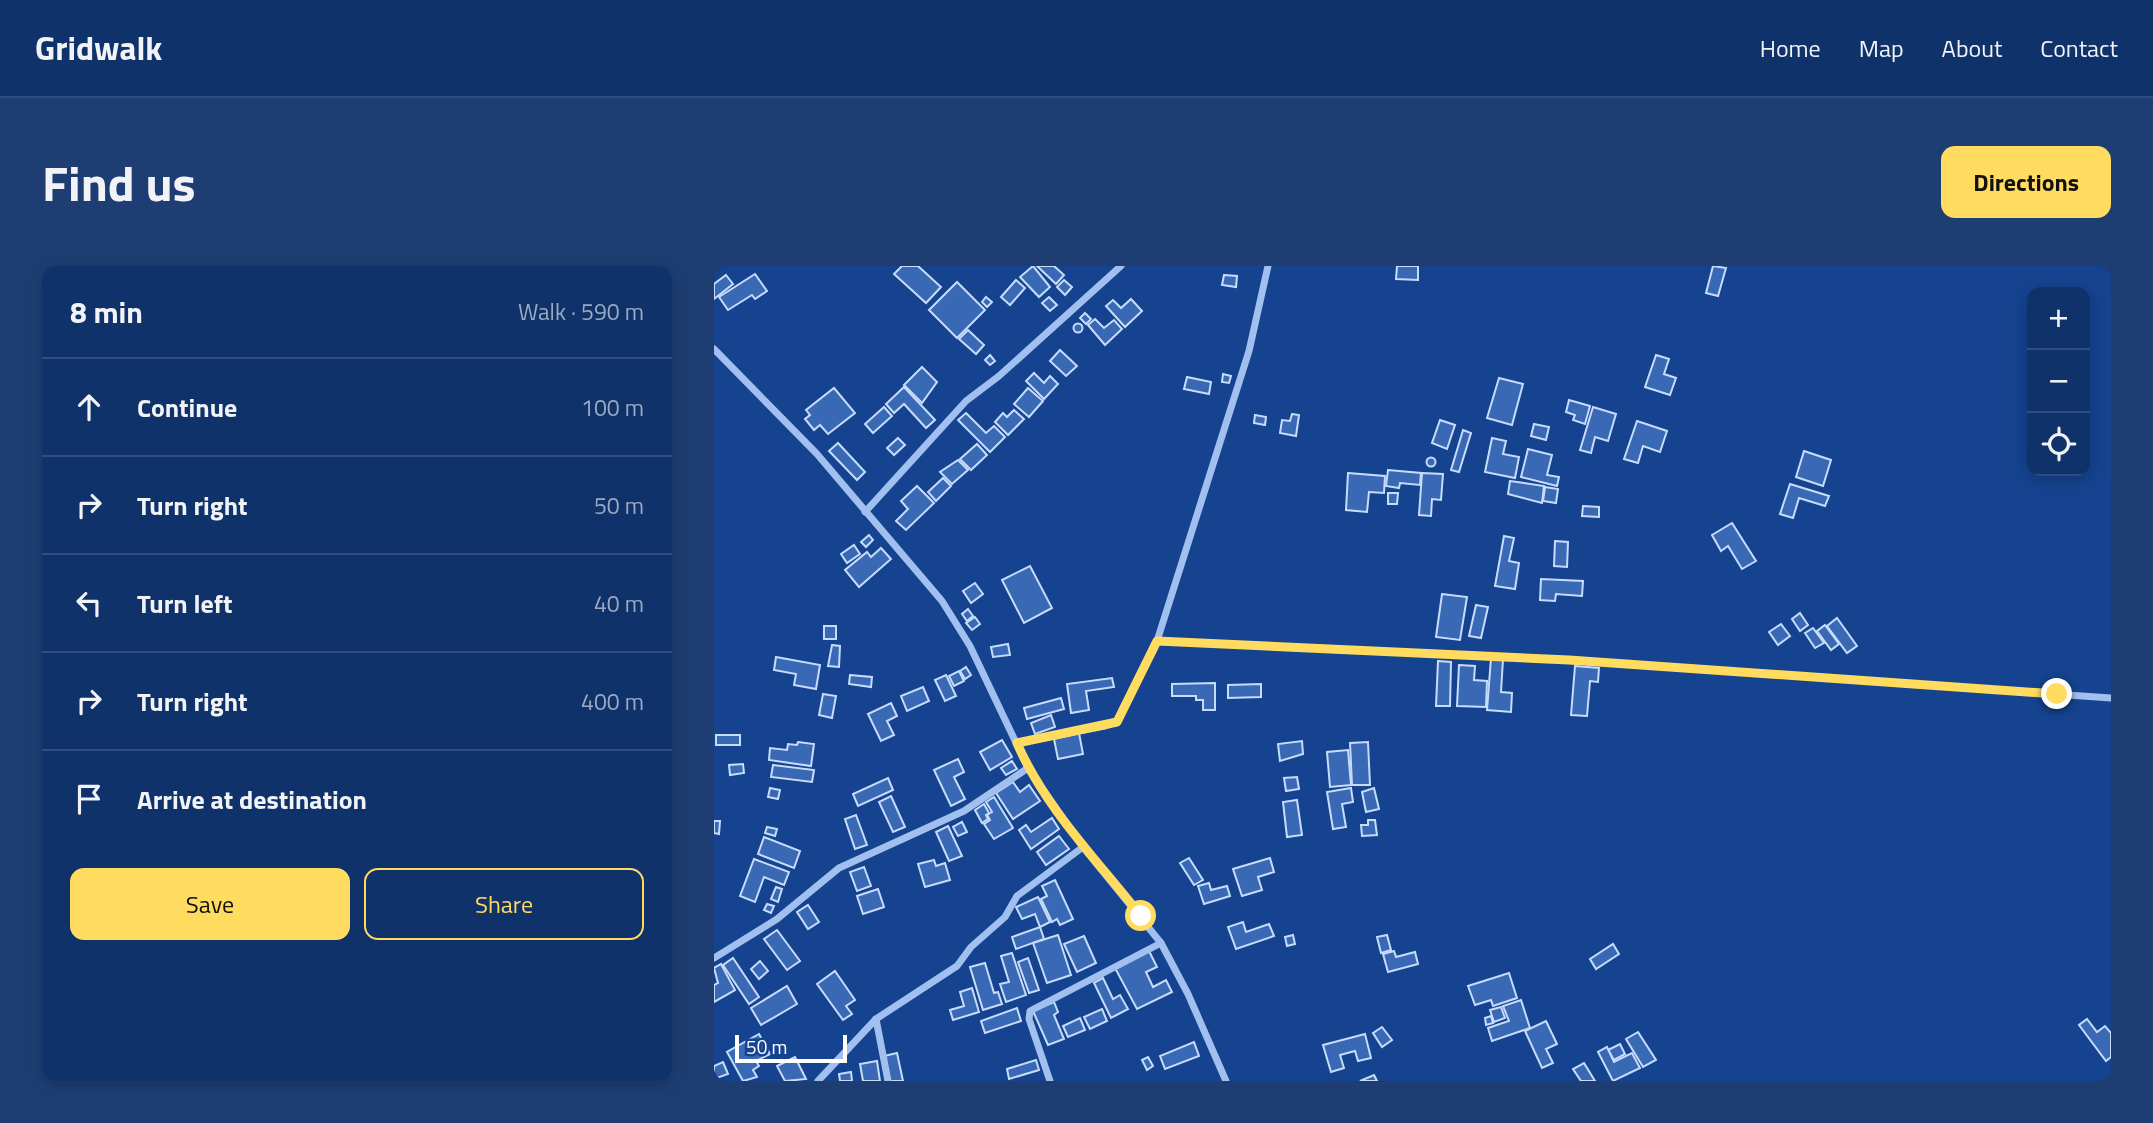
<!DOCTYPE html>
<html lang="en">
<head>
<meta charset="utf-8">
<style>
	:root { --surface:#10326b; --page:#1e3e73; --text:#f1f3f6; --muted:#9caac1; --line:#304d7e; --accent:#ffdb60 }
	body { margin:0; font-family:"Titillium Web",sans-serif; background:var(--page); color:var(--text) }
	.controls { position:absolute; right:21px; top:21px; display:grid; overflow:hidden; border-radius:14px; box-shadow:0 4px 18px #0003 }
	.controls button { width:63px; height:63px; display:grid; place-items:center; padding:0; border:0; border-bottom:2px solid var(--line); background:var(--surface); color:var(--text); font:35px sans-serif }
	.scale { position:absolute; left:21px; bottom:18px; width:112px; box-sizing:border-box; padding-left:7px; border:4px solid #fff; border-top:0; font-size:19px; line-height:24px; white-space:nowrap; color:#fff; -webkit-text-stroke:5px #15438f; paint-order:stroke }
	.stop { position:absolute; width:21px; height:21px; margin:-16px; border:5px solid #ffdb60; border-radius:50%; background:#fff }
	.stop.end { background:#ffdb60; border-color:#fff; box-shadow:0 2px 7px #0008 }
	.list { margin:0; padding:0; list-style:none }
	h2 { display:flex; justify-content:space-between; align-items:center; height:91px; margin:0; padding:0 28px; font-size:30px }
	h2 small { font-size:23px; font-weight:400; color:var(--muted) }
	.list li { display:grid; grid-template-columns:46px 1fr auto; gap:21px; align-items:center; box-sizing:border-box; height:98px; padding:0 28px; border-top:2px solid var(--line) }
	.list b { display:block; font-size:26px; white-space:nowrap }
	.list em { font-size:23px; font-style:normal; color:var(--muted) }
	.actions { display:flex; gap:14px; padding:21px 28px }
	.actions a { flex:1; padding:16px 0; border:2px solid var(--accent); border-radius:14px; text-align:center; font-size:24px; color:var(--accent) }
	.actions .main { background:var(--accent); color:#111 }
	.icon { flex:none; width:38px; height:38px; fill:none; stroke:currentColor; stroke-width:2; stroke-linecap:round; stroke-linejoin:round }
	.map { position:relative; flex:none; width:1397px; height:815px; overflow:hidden; border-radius:14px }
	header { display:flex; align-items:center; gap:42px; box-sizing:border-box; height:98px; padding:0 35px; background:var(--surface); border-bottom:2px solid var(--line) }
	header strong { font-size:33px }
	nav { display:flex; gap:38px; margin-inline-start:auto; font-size:24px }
	.intro { display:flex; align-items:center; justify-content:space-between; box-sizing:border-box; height:168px; padding:0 42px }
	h1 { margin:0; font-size:49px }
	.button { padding:18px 32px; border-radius:14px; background:var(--accent); color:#111; font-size:24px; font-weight:700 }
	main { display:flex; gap:42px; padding:0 42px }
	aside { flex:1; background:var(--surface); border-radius:14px; box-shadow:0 4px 18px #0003 }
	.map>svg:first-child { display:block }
</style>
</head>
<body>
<header>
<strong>Gridwalk</strong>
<nav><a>Home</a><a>Map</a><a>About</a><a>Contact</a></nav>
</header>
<div class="intro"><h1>Find us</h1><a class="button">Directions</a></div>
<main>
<aside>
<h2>8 min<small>Walk · 590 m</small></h2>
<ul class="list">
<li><svg class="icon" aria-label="ahead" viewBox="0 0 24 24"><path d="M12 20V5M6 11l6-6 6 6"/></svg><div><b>Continue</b></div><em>100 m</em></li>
<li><svg class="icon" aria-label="right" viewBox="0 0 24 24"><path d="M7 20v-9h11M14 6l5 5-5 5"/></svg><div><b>Turn right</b></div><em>50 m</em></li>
<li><svg class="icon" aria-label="left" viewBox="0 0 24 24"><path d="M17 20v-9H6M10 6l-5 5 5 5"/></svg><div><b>Turn left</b></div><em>40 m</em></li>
<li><svg class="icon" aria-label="right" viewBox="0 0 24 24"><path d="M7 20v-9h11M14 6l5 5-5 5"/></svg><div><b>Turn right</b></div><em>400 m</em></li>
<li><svg class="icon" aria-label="arrive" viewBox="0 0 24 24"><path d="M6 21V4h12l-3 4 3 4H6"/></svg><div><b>Arrive at destination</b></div></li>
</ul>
<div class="actions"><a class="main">Save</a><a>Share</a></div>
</aside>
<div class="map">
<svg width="1397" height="815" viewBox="0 0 1397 815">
	<rect width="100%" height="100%" fill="#15438f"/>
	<!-- building -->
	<g fill="#3969b5" stroke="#c7dcfb" stroke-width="2">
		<path d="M188 0H204L227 21 212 37 180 8Z"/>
		<path d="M319 0 336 21 325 31 306 11Z"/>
		<path d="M323 0H340L350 9 342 18Z"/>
		<path d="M683 0H704V14L682 13Z"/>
		<path d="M999 0 1012 2 1004 30 992 27Z"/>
		<path d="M41 8 53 25 41 33 38 29 14 44 5 31Z"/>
		<path d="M12 9 19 18 0 33V18Z"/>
		<path d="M510 9 523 10 522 21 508 19Z"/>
		<path d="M302 14 311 22 296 39 287 31Z"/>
		<path d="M350 14 358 21 351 29 343 21Z"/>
		<path d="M243 16 271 44 243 72 215 44Z"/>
		<path d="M272 31 278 36 273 41 268 36Z"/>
		<path d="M335 31 343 39 336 45 328 37Z"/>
		<path d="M417 33 428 45 411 61 392 40 399 34 407 42Z"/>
		<path d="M371 47 377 53 372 58 366 52Z"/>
		<path d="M381 53 390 62 400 54 408 63 391 79 374 59Z"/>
		<circle cx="364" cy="62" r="4.5"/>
		<path d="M254 64 270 79 262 88 245 73Z"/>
		<path d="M346 84 363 100 352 110 336 95Z"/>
		<path d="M276 89 281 95 276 99 271 94Z"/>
		<path d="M942 89 955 93 950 108 962 112 956 129 931 121Z"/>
		<path d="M208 101 223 116 208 137 190 119Z"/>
		<path d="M320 107 330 117 336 110 344 118 330 133 312 115Z"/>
		<path d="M509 108 517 110 515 117 508 116Z"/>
		<path d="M473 111 497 116 495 128 470 123Z"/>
		<path d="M785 112 809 118 798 159 773 152Z"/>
		<path d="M190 121 221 154 212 162 190 138 180 147 172 138Z"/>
		<path d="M120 122 141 147 114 168 106 159 100 164 91 153 96 149 92 144Z"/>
		<path d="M314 122 329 135 315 151 300 138Z"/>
		<path d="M855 134 876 140 871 158 859 154 861 149 852 146Z"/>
		<path d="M170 141 178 150 159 167 151 158Z"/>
		<path d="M879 141 902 148 894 175 881 171 877 187 866 184Z"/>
		<path d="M300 144 310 153 294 169 281 156 289 147 293 151Z"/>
		<path d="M252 147 272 167 280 160 291 171 276 186 244 154Z"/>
		<path d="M578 148 585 149 582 170 566 167 568 154 576 155Z"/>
		<path d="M541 149 552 151 551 159 540 157Z"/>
		<path d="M726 154 741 159 733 183 718 177Z"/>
		<path d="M923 155 953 165 946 186 929 180 924 197 910 193Z"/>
		<path d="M820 158 835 161 832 174 817 170Z"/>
		<path d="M749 164 757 167 745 206 737 204Z"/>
		<path d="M184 172 191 179 180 189 173 182Z"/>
		<path d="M778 172 792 175 789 188 805 191 801 212 771 206Z"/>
		<path d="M124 177 151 206 143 214 115 185Z"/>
		<path d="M263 178 273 189 257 204 246 193Z"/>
		<path d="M814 183 838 189 833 209 845 211 843 220 807 211Z"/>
		<path d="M1090 185 1117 194 1109 220 1082 211Z"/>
		<circle cx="717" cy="196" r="4.5"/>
		<path d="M244 194 254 204 238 218 226 206Z"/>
		<path d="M674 204 707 207 706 219 686 217 685 222 672 220Z"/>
		<path d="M634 207 671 210 670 227 655 226 653 246 632 244Z"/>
		<path d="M708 207 729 208 727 234 718 233 717 250 705 249Z"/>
		<path d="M229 212 237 220 222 235 214 226Z"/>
		<path d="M796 215 830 220 828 237 794 228Z"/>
		<path d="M1076 218 1115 230 1111 240 1085 232 1079 252 1066 248Z"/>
		<path d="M203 220 220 237 192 264 182 255 194 243 187 235Z"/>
		<path d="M831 221 844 223 842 237 829 235Z"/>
		<path d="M674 227H684L683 238H674Z"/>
		<path d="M869 240 885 241V251L868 250Z"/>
		<path d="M1018 257 1042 295 1028 303 1014 280 1007 285 998 269Z"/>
		<path d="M155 269 159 274 152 281 147 276Z"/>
		<path d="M790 270 800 272 795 295 805 297 801 323 781 320Z"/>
		<path d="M841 275 854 276 853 301 840 300Z"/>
		<path d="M140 279 146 288 133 297 127 288Z"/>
		<path d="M167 282 177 293 145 321 131 304 153 286 157 291Z"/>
		<path d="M316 300 338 342 310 357 288 314Z"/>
		<path d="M827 313 869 315 868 330 842 328 841 335 826 334Z"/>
		<path d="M261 317 269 328 257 337 249 325Z"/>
		<path d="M728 328 753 331 746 374 722 371Z"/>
		<path d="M762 339 774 341 767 372 755 370Z"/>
		<path d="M254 343 259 350 253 355 248 348Z"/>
		<path d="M1086 347 1094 359 1086 365 1078 353Z"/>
		<path d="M261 351 266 358 258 364 252 357Z"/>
		<path d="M1123 352 1143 380 1133 387 1113 360Z"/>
		<path d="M1067 358 1076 370 1064 379 1055 366Z"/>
		<path d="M1111 359 1125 378 1117 384 1103 365Z"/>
		<rect x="110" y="360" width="12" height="13"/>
		<path d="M1099 362 1110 377 1101 382 1091 367Z"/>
		<path d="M294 378 296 389 279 391 277 381Z"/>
		<path d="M118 379 126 380 125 401 114 400Z"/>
		<path d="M62 391 106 399 102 423 80 419 82 408 60 404Z"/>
		<path d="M777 392 789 393 787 426 798 427 797 446 773 444Z"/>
		<path d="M724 395 737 396 736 440H722Z"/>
		<path d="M745 399 761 400 760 414 773 415 772 441 743 440Z"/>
		<path d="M861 400 885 402 884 416 876 415 873 450 857 449Z"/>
		<path d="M252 401 257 409 251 413 246 405Z"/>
		<path d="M245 405 250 415 240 420 235 410Z"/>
		<path d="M136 409 158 411 157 421 135 418Z"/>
		<path d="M232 409 242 430 231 435 221 414Z"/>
		<path d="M398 412 400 421 372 425 375 444 357 447 353 418Z"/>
		<path d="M501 417V444H489V434H482V430H458V418Z"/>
		<path d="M547 418V431L514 432V419Z"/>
		<path d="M209 421 215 435 193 445 187 430Z"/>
		<path d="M109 428 122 430 118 452 105 449Z"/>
		<path d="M347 432 350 443 313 453 310 442Z"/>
		<path d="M177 437 183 450 173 455 180 469 167 475 154 448Z"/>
		<path d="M337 449 341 461 321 468 317 457Z"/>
		<path d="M365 467 369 488 344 493 340 473Z"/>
		<rect x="2" y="469" width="24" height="10"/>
		<path d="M288 474 298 491 276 504 266 486Z"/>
		<path d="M588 475 589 488 566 495 564 478Z"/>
		<path d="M84 476 100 478 97 500 55 494 56 482 73 484 74 478 83 479Z"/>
		<path d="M654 476 656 519H638L636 477Z"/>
		<path d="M634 484 637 519 616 521 613 486Z"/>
		<path d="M244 493 250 506 240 511 251 533 237 540 220 504Z"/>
		<path d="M298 495 303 503 292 509 287 502Z"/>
		<path d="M29 498 30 507 16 509 15 499Z"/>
		<path d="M59 499 100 504 98 516 57 511Z"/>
		<path d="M583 511 585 523 572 525 570 512Z"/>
		<path d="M174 512 179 524 144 540 139 528Z"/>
		<path d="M299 516 306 526 315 519 326 535 299 553 282 527Z"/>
		<path d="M56 522 66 524 64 533 54 531Z"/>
		<path d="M637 522 639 536 628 538 632 561 619 563 613 526Z"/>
		<path d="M660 522 665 543 652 546 648 526Z"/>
		<path d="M177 530 191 561 179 566 165 536Z"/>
		<path d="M280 531 299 562 280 573 270 558 276 554 273 549 278 546 272 536Z"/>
		<path d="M583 534 588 569 573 571 569 536Z"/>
		<path d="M270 538 275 547 272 549 274 553 268 557 261 544Z"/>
		<path d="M142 549 153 579 141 583 131 553Z"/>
		<path d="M338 552 345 563 317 583 305 564 312 559 317 566Z"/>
		<path d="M654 554H661L663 569 648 570 647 559H654Z"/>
		<path d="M0 555H6L5 568 0 567Z"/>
		<path d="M248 556 253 566 244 570 239 561Z"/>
		<path d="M234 560 248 590 235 595 222 566Z"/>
		<path d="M53 561 63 563 61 570 51 567Z"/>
		<path d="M345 570 355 583 332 599 323 586Z"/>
		<path d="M50 571 86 585 80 602 44 588Z"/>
		<path d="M475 592 489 614 480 619 466 597Z"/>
		<path d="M556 592 560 606 544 611 548 624 528 630 519 603Z"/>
		<path d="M40 593 75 606 70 619 50 611 41 636 26 630Z"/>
		<path d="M220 594 222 600 231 597 236 614 211 621 204 598Z"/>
		<path d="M150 601 157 620 143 625 136 606Z"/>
		<path d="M341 614 359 653 346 659 343 653 338 656 327 633 333 630 328 620Z"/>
		<path d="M495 617 497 624 513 620 516 630 490 638 484 620Z"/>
		<path d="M62 621 68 623 64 636 57 633Z"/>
		<path d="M164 623 170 641 149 648 143 630Z"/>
		<path d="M324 631 336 656 326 661 321 648 308 653 302 641Z"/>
		<path d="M53 638 60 640 57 647 50 644Z"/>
		<path d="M94 639 105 656 94 663 83 646Z"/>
		<path d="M529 656 532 666 555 658 560 670 522 683 514 661Z"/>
		<path d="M326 661 330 673 302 683 298 671Z"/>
		<path d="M63 664 86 695 73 704 50 673Z"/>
		<path d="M344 669 357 709 333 717 319 677Z"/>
		<path d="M579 669 581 678 573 680 571 671Z"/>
		<path d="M673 669 677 684 667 687 663 671Z"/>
		<path d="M370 670 382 697 363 706 350 678Z"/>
		<path d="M899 678 905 688 882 703 876 693Z"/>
		<path d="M435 685 443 701 432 706 439 721 452 714 458 726 423 743 401 702Z"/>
		<path d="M680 685 682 691 701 686 704 698 674 706 669 688Z"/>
		<path d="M298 687 312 729 292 736 286 718 295 716 287 690Z"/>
		<path d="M19 692 45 731 35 738 9 699Z"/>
		<path d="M314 692 325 724 315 727 304 696Z"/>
		<path d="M46 695 54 705 45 713 37 703Z"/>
		<path d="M271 697 280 727 284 726 288 738 269 744 256 701Z"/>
		<path d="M7 698 21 724 0 736V719L4 717 0 702Z"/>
		<path d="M121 705 141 734 132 740 138 748 129 754 103 718Z"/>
		<path d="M795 707 803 732 779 740 777 734 761 739 754 720Z"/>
		<path d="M389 712 399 733 406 729 414 743 397 752 380 717Z"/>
		<path d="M73 720 83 738 47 759 37 742Z"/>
		<path d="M258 722 265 746 239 754 236 744 250 740 246 726Z"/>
		<path d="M807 734 816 762 778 775 774 762 795 755 789 740Z"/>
		<path d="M340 736 344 746 340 749 350 773 334 779 319 745Z"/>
		<path d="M787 741 791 752 780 756 776 744Z"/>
		<path d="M303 742 307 755 271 767 267 755Z"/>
		<path d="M388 743 393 755 376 763 370 751Z"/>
		<path d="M777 750 779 757 772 759 771 752Z"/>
		<path d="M366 752 371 764 354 771 349 760Z"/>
		<path d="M1373 753 1383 766 1391 760 1397 767V791L1392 795 1365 759Z"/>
		<path d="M832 755 843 778 832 783 839 797 828 802 811 765Z"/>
		<path d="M668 761 678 774 668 781 659 767Z"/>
		<path d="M924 766 942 794 929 801 912 773Z"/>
		<path d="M45 768 56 788 42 795 45 800 39 804 43 811 29 815 13 786Z"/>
		<path d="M651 768 657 792 644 795 641 785 626 789 630 802 617 806 609 779Z"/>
		<path d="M480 776 485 790 451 803 446 790Z"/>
		<path d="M906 778 911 788 900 794 894 784Z"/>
		<path d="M893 781 900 796 918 787 926 802 899 815 884 786Z"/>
		<path d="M183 787 189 815H176L170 790Z"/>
		<path d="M81 791 92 813 71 815 63 800Z"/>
		<path d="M434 791 439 800 433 804 428 794Z"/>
		<path d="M322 794 325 804 295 813 293 803Z"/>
		<path d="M163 795 166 815H149L146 798Z"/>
		<path d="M9 796 14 808 0 813V800Z"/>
		<path d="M870 797 881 815H867L859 803Z"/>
		<path d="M137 806 138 815H126L125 808Z"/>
		<path d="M660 809 663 815H646Z"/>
	</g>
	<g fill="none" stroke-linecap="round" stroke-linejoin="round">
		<!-- street -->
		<g stroke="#a1c0f0" stroke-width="7">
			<path d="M0 83 103 188 228 335 256 380 314 502 369 581 447 677 474 728 512 815"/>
			<path d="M151 246 252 135 285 110 407 0"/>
			<path d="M443 375 855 394 1397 432"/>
			<path d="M303 477 391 460 403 456 407 449 443 375 535 85 554 0"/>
			<path d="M0 692 63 653 125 602 250 545 314 502"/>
			<path d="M162 753 174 815"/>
			<path d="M104 815 162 753 243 700 257 681 291 651 303 630 369 581"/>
			<path d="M336 815 315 753 316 745 447 677"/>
		</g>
	</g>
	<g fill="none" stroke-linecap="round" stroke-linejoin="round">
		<!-- route -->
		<path stroke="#ffdb60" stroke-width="9" d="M427 650C384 595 331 542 303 477L403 456 443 375 855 394 1343 428"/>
	</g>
</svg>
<div class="controls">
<button>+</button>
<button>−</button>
<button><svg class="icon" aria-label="locate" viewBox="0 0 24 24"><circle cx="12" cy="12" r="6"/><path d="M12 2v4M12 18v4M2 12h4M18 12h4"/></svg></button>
</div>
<div class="scale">50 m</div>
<div class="stop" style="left:427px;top:650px"></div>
<div class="stop end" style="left:1343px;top:428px"></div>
</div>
</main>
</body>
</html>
